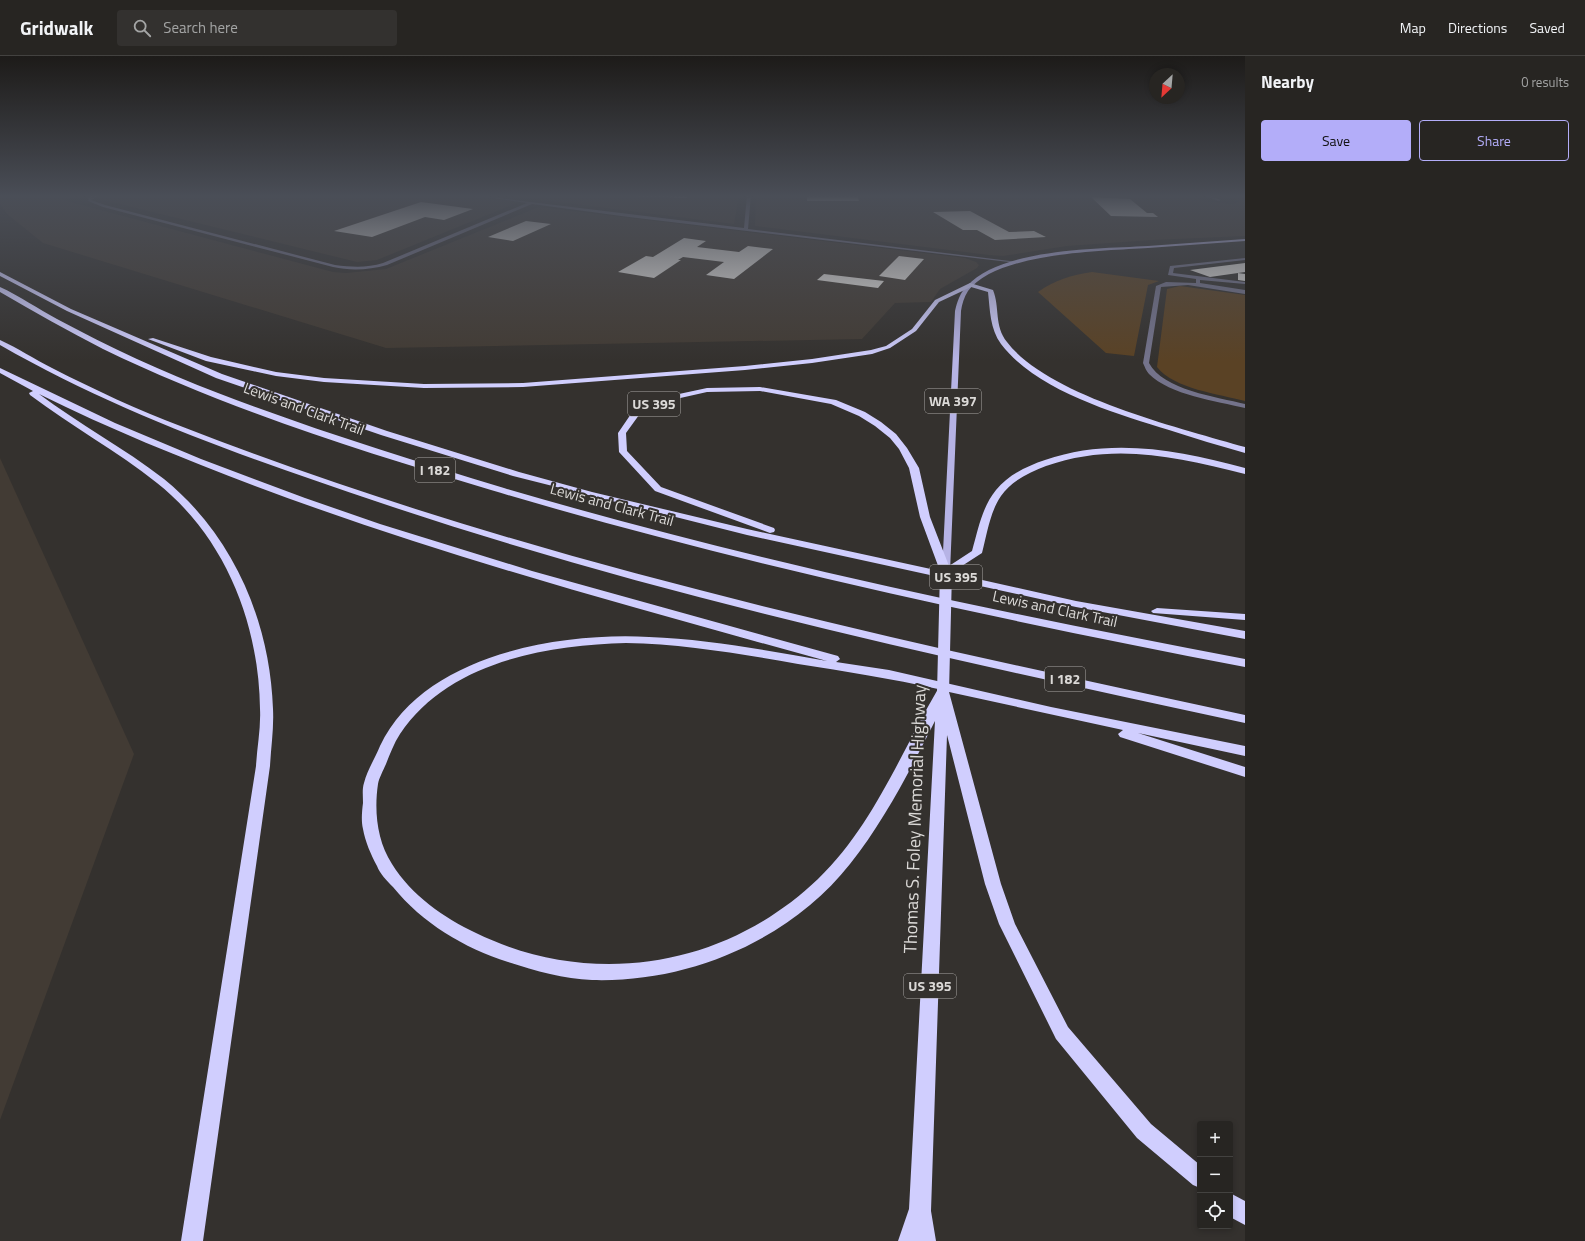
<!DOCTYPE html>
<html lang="en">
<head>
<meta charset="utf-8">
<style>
	:root { --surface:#272522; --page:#33312f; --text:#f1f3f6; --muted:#a4a5a5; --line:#434240; --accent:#b3adf9 }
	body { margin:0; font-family:"Titillium Web",sans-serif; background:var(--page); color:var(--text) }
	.controls { position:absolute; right:12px; bottom:12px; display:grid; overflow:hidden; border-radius:4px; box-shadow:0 2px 6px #0003 }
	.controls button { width:36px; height:36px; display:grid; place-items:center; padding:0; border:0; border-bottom:1px solid var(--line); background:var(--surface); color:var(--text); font:20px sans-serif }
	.compass { position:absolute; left:1149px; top:12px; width:36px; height:36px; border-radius:50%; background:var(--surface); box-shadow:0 2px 6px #0003; rotate:206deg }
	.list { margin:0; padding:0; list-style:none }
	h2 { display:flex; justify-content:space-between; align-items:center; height:52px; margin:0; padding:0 16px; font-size:17px }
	h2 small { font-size:13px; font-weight:400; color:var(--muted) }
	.actions { display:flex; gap:8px; padding:12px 16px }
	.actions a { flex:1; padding:9px 0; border:1px solid var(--accent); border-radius:4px; text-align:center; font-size:14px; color:var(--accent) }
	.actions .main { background:var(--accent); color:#111 }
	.icon { flex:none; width:22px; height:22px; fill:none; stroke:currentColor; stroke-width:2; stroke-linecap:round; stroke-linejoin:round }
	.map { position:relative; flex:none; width:1245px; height:1185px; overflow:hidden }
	header { display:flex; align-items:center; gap:24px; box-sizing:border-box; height:56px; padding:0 20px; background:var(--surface); border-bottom:1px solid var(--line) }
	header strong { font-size:19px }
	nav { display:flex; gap:22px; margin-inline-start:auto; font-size:14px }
	.search { width:280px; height:36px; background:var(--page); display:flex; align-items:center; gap:10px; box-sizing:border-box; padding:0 14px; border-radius:4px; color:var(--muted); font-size:15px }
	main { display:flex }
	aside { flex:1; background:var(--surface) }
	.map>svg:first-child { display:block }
</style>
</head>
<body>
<header>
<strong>Gridwalk</strong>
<div class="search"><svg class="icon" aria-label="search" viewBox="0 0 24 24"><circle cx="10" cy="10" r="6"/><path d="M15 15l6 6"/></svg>Search here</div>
<nav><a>Map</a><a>Directions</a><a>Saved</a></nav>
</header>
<main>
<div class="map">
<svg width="1245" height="1185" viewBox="0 0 1245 1185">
	<rect width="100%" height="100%" fill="#34312e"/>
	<!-- built -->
	<g fill="#423b34">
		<path d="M0 139H86L63 144 333 216 346 217 386 213 539 151 965 202 976 206 979 209 977 212 940 233 931 246 895 247 862 283 386 292 43 187 7 158 0 148Z"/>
		<path d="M106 139H461L519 146 377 204 357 206 99 143 100 140Z"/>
		<path d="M503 139H739L734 168Z"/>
		<path d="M756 139H1195L1203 145 1232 148 1239 146 1238 144 1214 139H1245V180L1152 184 1067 190 1003 200 989 199 755 170Z"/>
		<path d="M0 402 134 698 0 1064Z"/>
	</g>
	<!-- green -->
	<g fill="#5a4225">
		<path d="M1092 216 1159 225 1148 229 1134 300 1106 297 1038 236C1055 224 1071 219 1092 216Z"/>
		<path d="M1180 230 1245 239V345C1219 338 1174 333 1157 311L1167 233Z"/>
	</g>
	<!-- building -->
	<g fill="#e5e2de">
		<path d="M633 139H687V142L632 140Z"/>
		<path d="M807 139H857L859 145H807Z"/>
		<path d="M1091 141 1130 143 1147 157H1153L1158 161 1111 160Z"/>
		<path d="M421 146 473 153 444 164 425 161 372 181 334 175Z"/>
		<path d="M970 155 1009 176 1034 175 1046 181 995 184 977 174H963L933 156Z"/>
		<path d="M526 165 551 168 513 185 488 181Z"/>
		<path d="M684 182 706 185 697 191 739 196 748 190 773 193 734 223 706 219 724 206 683 201 678 204H681L654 222 618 216 646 200 653 201Z"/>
		<path d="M899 200 924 203 905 224 879 220Z"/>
		<path d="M1245 207V216L1210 221 1190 214Z"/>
		<path d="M1238 217 1245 218V225L1238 224Z"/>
		<path d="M824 218 884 225 878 232 817 224Z"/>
	</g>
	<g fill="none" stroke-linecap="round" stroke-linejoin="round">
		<!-- minor -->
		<g fill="#74738b" fill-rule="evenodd">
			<path d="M95 139H100L91 144 105 149 335 209C352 211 367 212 383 207L527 147 474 139 744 172 747 139H751L748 173 1019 206 1017 207 629 161 532 148 387 209C369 214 351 215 333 211L103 151 88 145 89 141Z"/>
			<path d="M1203 139H1208L1221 144 1218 145Z"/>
			<path d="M1245 202V204L1174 212 1173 217 1245 226V228L1200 224V227L1245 234V238L1188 229 1161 231 1149 307C1163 334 1217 341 1245 348V352C1216 345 1170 339 1149 318 1146 315 1145 311 1143 307L1156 230 1166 226 1196 227V223L1168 219 1170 210Z"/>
		</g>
		<!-- major -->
		<path fill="#b6b3e5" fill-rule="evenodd" d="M1245 183V185C1213 187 1180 190 1148 192 1103 195 997 196 968 235 964 241 962 248 961 255L950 516 949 518H943L942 516 955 255C957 246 960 237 967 230 1002 192 1098 193 1148 190 1180 188 1213 185 1245 183Z"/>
		<!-- highway -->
		<g fill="#d0cefe" fill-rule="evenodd">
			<path d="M0 216 71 253 222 318 387 375 519 416 592 436 747 473 940 515 920 461 909 412 899 393 890 382 875 370 859 360 831 348 760 335 707 336 667 345 639 359 626 377 627 395 661 431 774 472 775 474 774 476 770 477 655 435 619 396 618 377 633 355 665 341 707 332 760 331 836 344 865 356 881 366 896 378 907 392 919 412 930 461 949 510 972 495C978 474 982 451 996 434 1008 419 1027 410 1045 404 1111 381 1179 394 1245 412V418C1176 401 1115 386 1046 410 1030 416 1011 425 1001 440 990 456 987 478 982 497L951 517 1076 545 1245 575V583L1076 551 747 479 513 420 381 379 216 322 67 255 0 220Z"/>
			<path d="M970 227 993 234C1000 251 994 270 1007 286 1048 340 1180 372 1245 391V397C1220 390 1194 382 1169 374 1115 357 1037 335 1001 288 990 273 990 254 988 236L971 231 939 246 916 275 890 292 872 298 812 307 745 314 523 331 424 332 324 326 276 320 206 305 148 283 153 282 211 301 276 316 324 322 424 328 523 327 745 310 812 303 871 294 886 290 912 273 935 244Z"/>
			<path d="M0 231C20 240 38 253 57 263 109 291 163 316 218 337 312 373 408 403 504 432 748 504 996 556 1245 603V611C991 562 739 508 491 434 360 395 227 353 103 293 68 275 34 256 0 236Z"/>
			<path d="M0 284C18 292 34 303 52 312 95 334 138 354 183 371 526 505 886 582 1245 659V667C954 604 663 542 381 447 250 403 120 358 0 289Z"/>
			<path d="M0 312 115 367 201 403 305 442 380 468 532 515 838 600 840 603 836 606 889 614 1051 651 1245 690V700L1138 677 1245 711V721L1120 681 1118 678 1123 674 949 636 1001 828 1015 868 1068 971 1151 1068 1200 1109V1132L1193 1129 1137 1082 1056 983 999 868 985 828 947 679 931 1155 936 1185H898L909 1153 935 665C910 714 885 764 850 808 790 884 689 927 592 924 564 923 536 915 508 906 464 892 422 867 393 831 387 825 380 818 377 810 371 799 365 785 363 773 361 765 362 755 363 747 363 740 362 733 364 727 367 715 375 702 380 690 423 599 559 576 649 581 709 583 768 595 827 605 635 552 442 500 255 430 182 402 109 373 39 338 79 368 124 392 164 423 233 479 270 565 273 653 274 672 271 691 270 710L203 1185H181L256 710C257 691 261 672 260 653 259 567 225 481 157 427 117 395 71 370 30 339L29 337 33 335 0 317ZM626 587C684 588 741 598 798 608 845 615 892 623 938 633 900 698 873 770 818 823 725 912 591 933 476 877 444 862 411 839 392 808 377 785 374 755 378 728 379 722 383 715 386 708 390 698 394 687 400 678 448 606 546 589 626 587Z"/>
			<path d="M1157 552 1245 558V564L1153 557 1151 555Z"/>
			<path d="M1230 1137 1245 1145V1169L1230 1161Z"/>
		</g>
		<!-- highway-bridge -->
		<path stroke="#d0cefe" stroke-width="12" d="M943 636 946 516"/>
	</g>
	<!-- sky -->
	<linearGradient id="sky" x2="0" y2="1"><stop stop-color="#1d1b19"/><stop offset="0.46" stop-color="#4a4e57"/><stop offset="1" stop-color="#4a4e57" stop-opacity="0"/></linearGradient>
	<rect width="1245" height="305" fill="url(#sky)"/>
	<g text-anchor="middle" stroke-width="4" stroke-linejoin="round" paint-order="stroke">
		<!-- shield labels -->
		<g fill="#34312e" stroke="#a9a7a4" stroke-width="1">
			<rect x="925" y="333" width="56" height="24" rx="3"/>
			<rect x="628" y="336" width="52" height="24" rx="3"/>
			<rect x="415" y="402" width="40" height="24" rx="3"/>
			<rect x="930" y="509" width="52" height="24" rx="3"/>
			<rect x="1045" y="611" width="40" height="24" rx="3"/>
			<rect x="904" y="918" width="52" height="24" rx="3"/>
		</g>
		<g font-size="14" font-weight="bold" fill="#dbd9d7">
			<text x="953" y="350">WA 397</text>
			<text x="654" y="353">US 395</text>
			<text x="435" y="419">I 182</text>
			<text x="956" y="526">US 395</text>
			<text x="1065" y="628">I 182</text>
			<text x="930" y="935">US 395</text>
		</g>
		<!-- street labels -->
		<g font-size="15" fill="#dbd9d7" stroke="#34312e">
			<text transform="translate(304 353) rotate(20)" y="5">Lewis and Clark Trail</text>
			<text transform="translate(612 449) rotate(15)" y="5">Lewis and Clark Trail</text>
			<text transform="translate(1055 553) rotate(12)" y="5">Lewis and Clark Trail</text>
		</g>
		<!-- near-street labels -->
		<g font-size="18" fill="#dbd9d7" stroke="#34312e">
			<text transform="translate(915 763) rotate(-88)" y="6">Thomas S. Foley Memorial Highway</text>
		</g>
	</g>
</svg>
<div class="controls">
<button>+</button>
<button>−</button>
<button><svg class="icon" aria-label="locate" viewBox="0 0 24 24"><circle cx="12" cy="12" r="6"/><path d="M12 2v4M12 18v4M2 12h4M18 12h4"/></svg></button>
</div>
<svg class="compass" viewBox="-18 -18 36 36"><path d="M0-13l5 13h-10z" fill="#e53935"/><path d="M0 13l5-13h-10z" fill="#a4a5a5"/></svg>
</div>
<aside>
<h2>Nearby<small>0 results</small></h2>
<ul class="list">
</ul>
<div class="actions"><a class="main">Save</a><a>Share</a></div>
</aside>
</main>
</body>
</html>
